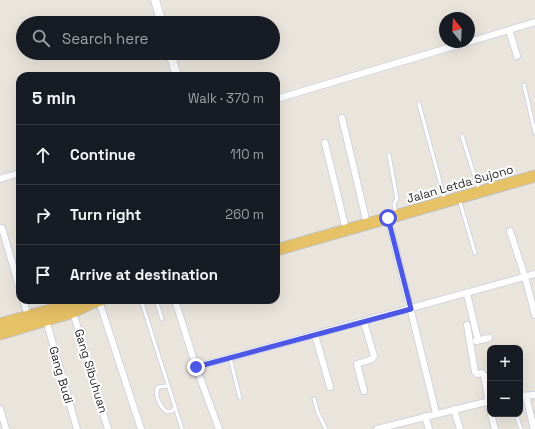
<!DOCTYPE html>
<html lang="en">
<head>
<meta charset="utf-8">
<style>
	:root { --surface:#171b24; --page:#20242c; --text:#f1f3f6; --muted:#9ea1a6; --line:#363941 }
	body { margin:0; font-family:"Space Grotesk",sans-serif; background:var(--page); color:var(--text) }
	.controls { position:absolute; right:12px; bottom:12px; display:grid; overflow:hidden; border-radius:8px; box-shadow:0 4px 16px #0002 }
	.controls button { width:36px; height:36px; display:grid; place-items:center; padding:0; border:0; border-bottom:1px solid var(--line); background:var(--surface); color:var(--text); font:20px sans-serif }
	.compass { position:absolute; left:439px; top:12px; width:36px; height:36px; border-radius:50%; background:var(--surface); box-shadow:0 4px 16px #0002; rotate:342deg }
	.stop { position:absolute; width:12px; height:12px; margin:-9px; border:3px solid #4c57e6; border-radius:50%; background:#fff }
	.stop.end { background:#4c57e6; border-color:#fff; box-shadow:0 1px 4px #0008 }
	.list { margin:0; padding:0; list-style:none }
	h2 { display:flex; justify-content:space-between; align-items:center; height:52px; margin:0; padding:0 16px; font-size:17px }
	h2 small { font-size:13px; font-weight:400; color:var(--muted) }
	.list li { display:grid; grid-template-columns:26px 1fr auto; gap:12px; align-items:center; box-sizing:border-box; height:60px; padding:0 16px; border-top:1px solid var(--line) }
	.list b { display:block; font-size:15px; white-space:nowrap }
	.list em { font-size:13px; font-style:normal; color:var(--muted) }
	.icon { flex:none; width:22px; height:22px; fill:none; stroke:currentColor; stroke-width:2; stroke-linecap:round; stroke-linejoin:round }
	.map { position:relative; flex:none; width:535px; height:429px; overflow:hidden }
	.search { position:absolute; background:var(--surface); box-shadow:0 4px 16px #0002; left:16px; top:16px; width:264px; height:44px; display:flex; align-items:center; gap:10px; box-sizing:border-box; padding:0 14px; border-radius:22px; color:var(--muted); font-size:15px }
	.panel { position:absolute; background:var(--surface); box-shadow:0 4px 16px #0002; left:16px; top:72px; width:264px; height:232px; border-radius:12px }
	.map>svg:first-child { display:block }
</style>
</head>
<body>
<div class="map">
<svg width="535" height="429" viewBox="0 0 535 429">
	<rect width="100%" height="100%" fill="#eae5dc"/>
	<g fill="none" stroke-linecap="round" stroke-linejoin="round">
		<defs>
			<g id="service">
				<path d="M524 85 535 133"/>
				<path d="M419 104 445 200"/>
				<path d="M462 136 479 190"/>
				<path d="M389 155 397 199 394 204 396 214"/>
				<path d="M459 199 475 253"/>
				<path d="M141 300 182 429"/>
				<path d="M156 300 162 319"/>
				<path d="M230 358 240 398"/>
				<path d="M167 386 158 387C154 395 160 407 167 412L172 411 175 408"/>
				<path d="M314 399 318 413 326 429"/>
				<path d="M516 414 521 429"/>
			</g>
			<g id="minor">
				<path d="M509 30 517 56"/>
				<path d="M469 42 535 22"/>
				<path d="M276 99 468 42"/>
				<path d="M342 118 367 224"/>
				<path d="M325 143 346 230"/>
				<path d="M0 179 20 173"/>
				<path d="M388 218 436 413"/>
				<path d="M2 228 20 290"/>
				<path d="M510 231 525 277 535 315"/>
				<path d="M467 294 478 340"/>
				<path d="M23 300 28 316"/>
				<path d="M175 300 196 367 219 429"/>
				<path d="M99 301 141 429"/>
				<path d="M73 312 108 429"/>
				<path d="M46 320 77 429"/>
				<path d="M364 322 374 356 372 359 357 364 364 391"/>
				<path d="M467 325 475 372 477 374 482 373 484 375 490 409"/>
				<path d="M315 335 330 387"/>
				<path d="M476 341 489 338"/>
				<path d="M196 367 535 274"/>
				<path d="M520 396 535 395"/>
				<path d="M526 396 534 429"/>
				<path d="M0 409 6 429"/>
				<path d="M454 409 460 429"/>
				<path d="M491 414 495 429"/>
				<path d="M425 416 429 429"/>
				<path d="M377 429 490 401"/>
			</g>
			<g id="tertiary">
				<path d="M155 0 162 23"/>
				<path d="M170 53 177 76"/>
			</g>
			<g id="trunk">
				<path d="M276 250 535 176"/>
				<path d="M0 324 54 309 83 303"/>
				<path d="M0 334 73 312 91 303 101 300"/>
			</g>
		</defs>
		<!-- service casing -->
		<use href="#service" stroke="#d1d3e0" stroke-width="5"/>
		<!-- minor casing -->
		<use href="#minor" stroke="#d1d3e0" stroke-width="8"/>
		<!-- tertiary casing -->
		<use href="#tertiary" stroke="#d1d3e0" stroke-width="10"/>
		<!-- trunk casing -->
		<use href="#trunk" stroke="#c3c3c3" stroke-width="13"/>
		<!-- service -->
		<use href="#service" stroke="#fff" stroke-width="3"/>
		<!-- minor -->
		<use href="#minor" stroke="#fff" stroke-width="6"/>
		<!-- tertiary -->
		<use href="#tertiary" stroke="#fff" stroke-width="8"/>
		<!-- trunk -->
		<use href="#trunk" stroke="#e7c166" stroke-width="11"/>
	</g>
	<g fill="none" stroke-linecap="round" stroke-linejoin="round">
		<!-- route -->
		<path stroke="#4c57e6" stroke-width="5" d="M196 367 411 309 388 218"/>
	</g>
	<g text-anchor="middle" stroke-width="4" stroke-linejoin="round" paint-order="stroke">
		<!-- street labels -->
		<g font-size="12" fill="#292929" stroke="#fff">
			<text transform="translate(460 184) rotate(-16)" y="4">Jalan Letda Sujono</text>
			<text transform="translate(91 371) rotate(73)" y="4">Gang Sibuhuan</text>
			<text transform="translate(61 375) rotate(74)" y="4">Gang Budi</text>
		</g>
	</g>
</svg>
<div class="controls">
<button>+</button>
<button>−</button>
</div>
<svg class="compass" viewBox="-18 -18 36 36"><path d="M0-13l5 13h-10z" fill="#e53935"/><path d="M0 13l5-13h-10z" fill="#9ea1a6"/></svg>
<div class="stop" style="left:388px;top:218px"></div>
<div class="stop end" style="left:196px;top:367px"></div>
<div class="search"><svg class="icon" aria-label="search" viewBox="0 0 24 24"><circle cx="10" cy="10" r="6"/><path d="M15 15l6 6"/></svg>Search here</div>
<section class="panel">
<h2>5 min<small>Walk · 370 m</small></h2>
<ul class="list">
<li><svg class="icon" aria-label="ahead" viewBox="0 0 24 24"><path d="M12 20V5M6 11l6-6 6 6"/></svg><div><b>Continue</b></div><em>110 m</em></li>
<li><svg class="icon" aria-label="right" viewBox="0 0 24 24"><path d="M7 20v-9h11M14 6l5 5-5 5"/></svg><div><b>Turn right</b></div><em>260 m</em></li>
<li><svg class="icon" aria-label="arrive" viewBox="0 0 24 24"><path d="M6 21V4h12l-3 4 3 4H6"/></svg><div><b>Arrive at destination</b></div></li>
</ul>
</section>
</div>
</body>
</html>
